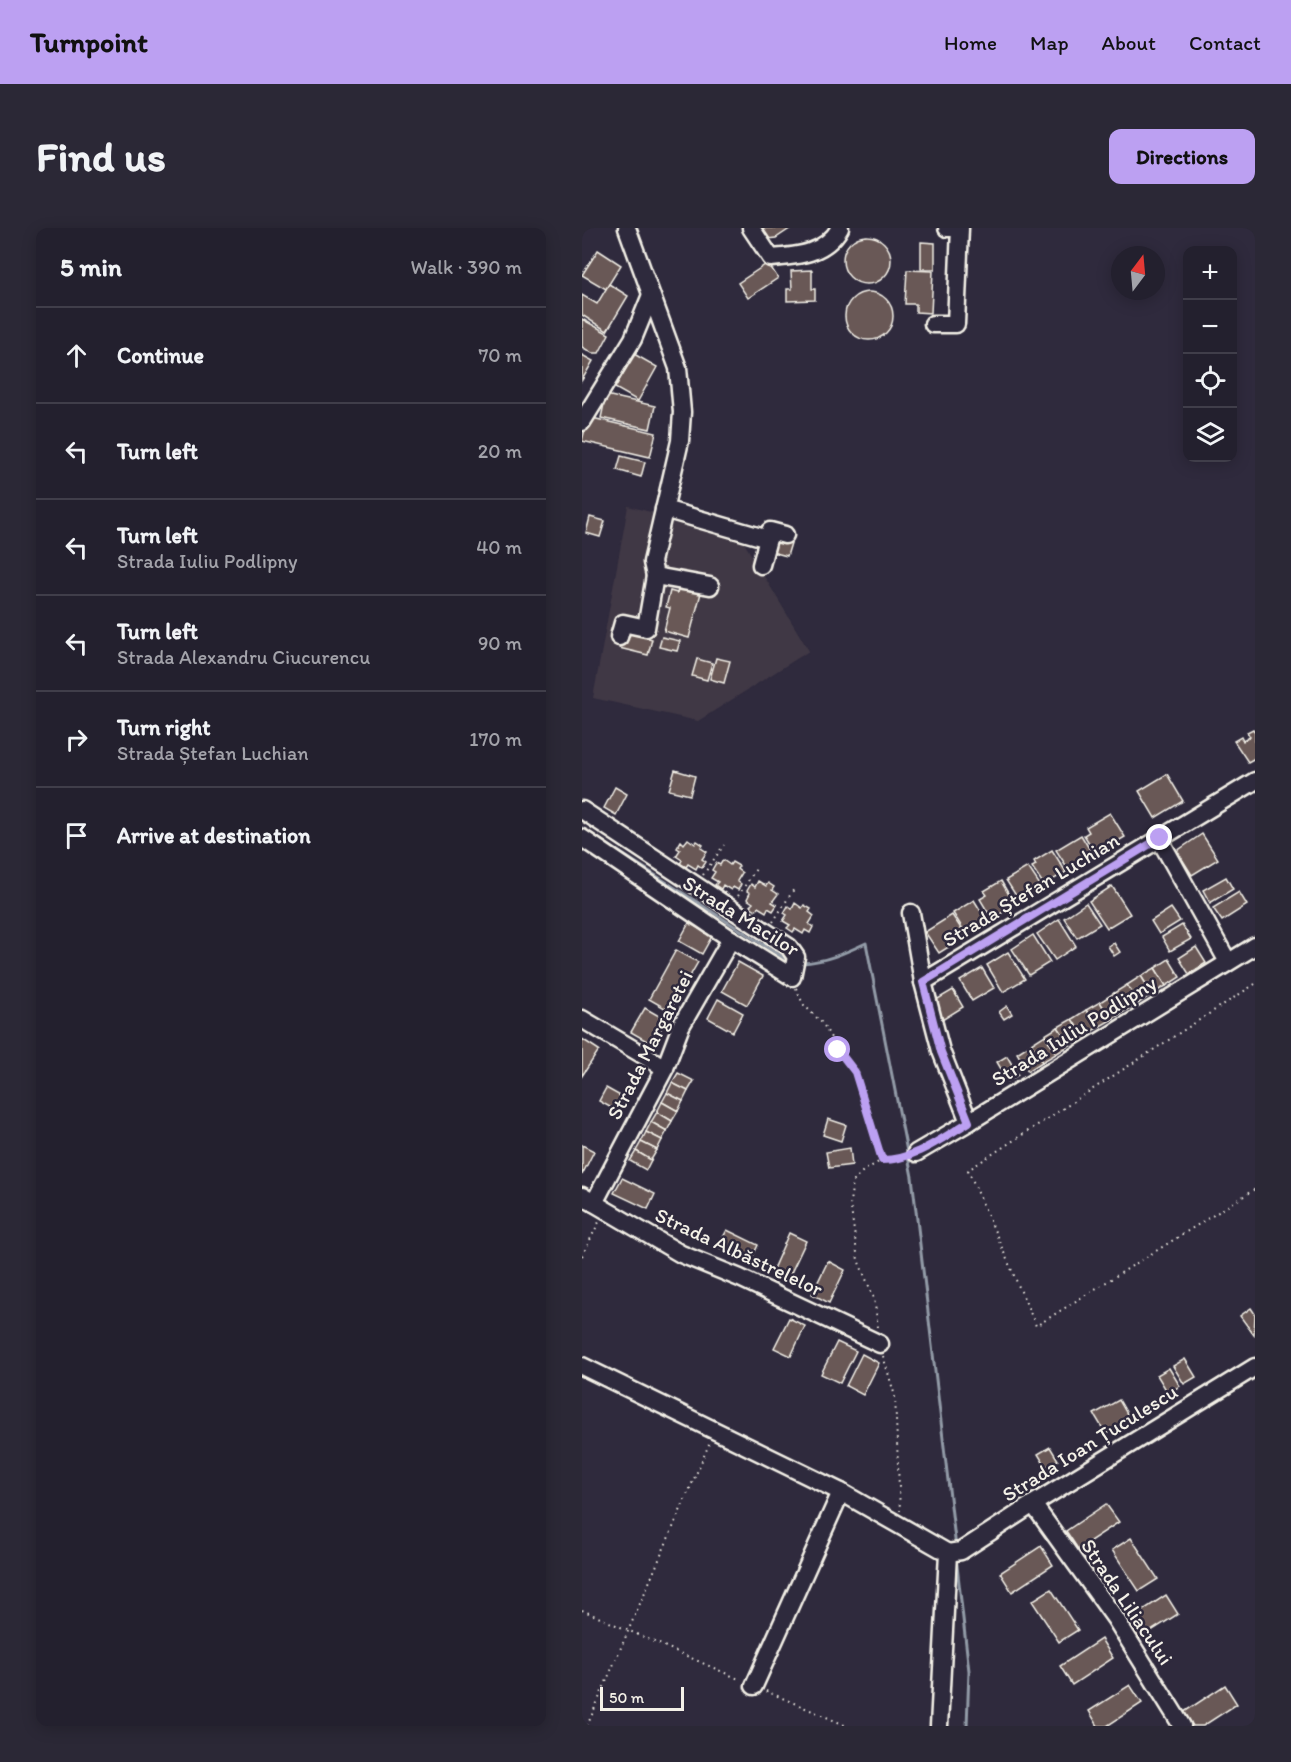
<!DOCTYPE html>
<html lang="en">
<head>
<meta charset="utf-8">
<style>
	:root { --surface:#23202e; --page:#2b2836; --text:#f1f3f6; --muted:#a3a3aa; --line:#403e4a; --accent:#bca0f2 }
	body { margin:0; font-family:Itim,sans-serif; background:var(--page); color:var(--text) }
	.controls { position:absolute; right:18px; top:18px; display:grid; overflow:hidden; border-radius:12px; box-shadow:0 3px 15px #0003 }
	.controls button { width:54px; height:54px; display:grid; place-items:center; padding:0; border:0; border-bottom:2px solid var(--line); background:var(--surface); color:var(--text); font:30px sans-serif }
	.compass { position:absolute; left:529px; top:18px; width:54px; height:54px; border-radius:50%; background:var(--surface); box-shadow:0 3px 15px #0003; rotate:16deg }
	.scale { position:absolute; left:18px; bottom:15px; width:84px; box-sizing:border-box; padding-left:6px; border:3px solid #f4f1e8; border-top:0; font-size:16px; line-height:21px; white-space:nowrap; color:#f4f1e8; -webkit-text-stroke:4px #2f2a3d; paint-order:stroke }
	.stop { position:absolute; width:18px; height:18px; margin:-14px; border:4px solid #bca0f2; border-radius:50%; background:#fff }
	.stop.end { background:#bca0f2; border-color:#fff; box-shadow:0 2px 6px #0008 }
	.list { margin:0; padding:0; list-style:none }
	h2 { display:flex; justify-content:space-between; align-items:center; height:78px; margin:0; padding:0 24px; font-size:26px }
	h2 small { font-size:20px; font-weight:400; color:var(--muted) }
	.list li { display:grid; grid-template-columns:39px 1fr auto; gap:18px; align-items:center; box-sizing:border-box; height:96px; padding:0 24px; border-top:2px solid var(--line) }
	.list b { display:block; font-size:22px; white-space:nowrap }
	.list p { margin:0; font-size:20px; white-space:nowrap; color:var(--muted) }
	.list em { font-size:20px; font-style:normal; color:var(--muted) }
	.icon { flex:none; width:33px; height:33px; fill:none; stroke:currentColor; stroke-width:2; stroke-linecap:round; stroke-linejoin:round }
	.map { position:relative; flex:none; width:673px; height:1498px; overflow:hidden; border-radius:12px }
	header { display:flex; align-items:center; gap:36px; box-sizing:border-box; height:84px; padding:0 30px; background:var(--accent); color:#111 }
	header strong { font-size:28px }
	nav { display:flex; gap:33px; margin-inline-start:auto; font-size:21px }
	.intro { display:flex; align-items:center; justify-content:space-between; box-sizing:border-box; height:144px; padding:0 36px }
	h1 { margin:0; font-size:42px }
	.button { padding:15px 27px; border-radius:12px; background:var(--accent); color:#111; font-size:21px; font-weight:700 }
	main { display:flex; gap:36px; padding:0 36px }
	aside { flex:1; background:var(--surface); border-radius:12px; box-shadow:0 3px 15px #0003 }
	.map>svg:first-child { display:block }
</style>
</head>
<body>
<header>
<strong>Turnpoint</strong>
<nav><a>Home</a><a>Map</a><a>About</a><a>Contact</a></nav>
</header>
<div class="intro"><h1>Find us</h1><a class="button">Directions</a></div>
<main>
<aside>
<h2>5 min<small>Walk · 390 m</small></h2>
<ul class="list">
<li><svg class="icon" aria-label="ahead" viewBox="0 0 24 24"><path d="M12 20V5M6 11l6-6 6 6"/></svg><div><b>Continue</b></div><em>70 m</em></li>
<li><svg class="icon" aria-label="left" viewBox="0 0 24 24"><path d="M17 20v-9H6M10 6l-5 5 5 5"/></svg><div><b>Turn left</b></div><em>20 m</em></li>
<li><svg class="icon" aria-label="left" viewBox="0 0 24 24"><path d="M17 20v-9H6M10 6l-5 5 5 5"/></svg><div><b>Turn left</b><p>Strada Iuliu Podlipny</p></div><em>40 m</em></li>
<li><svg class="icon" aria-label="left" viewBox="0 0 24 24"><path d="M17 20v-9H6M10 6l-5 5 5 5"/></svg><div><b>Turn left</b><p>Strada Alexandru Ciucurencu</p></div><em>90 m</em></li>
<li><svg class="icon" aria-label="right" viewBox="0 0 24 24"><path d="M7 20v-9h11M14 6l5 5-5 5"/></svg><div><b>Turn right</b><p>Strada Ștefan Luchian</p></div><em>170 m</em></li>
<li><svg class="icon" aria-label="arrive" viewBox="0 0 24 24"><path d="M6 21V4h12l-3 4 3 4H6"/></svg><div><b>Arrive at destination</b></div></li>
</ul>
</aside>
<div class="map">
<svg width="673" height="1498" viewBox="0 0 673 1498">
	<rect width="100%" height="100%" fill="#2f2a3d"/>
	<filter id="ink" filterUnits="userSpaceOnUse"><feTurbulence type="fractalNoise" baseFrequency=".0167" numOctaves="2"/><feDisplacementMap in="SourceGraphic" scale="12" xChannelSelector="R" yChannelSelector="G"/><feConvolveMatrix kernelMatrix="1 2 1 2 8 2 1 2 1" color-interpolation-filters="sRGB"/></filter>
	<g filter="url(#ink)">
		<!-- built -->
		<path fill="#403845" d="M46 278 158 308 227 423 116 493 11 470Z"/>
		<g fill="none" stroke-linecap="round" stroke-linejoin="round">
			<!-- stream -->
			<g stroke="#929ba7" stroke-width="3">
				<path d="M0 600 205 732"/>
				<path d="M220 735C243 734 263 725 284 715L330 949 374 1320"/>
				<path d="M374 1329 387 1443 385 1498"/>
			</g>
		</g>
		<!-- building -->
		<g fill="#695857" stroke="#f4f1e8" stroke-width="1.5">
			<path d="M178 0H209L194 10 185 11Z"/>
			<circle cx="285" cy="32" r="24"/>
			<path d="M339 14 353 15V41H339Z"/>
			<path d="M16 22 39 37 24 61 0 47Z"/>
			<path d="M186 35 196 50 166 70 156 55Z"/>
			<path d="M230 42V61H233V72L205 73V61H210L209 43Z"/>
			<path d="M325 42 351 43 349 85 334 84V76H323Z"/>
			<path d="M27 56 46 68 25 103 0 87V67L15 76Z"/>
			<circle cx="287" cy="88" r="24"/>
			<path d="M0 91 27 106 17 125H10L0 119Z"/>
			<path d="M52 126 75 139 56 173 33 160Z"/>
			<path d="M0 127 11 133 0 152Z"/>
			<path d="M24 167 73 178 68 201 19 190Z"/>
			<path d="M6 189 74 205 68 229 0 213Z"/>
			<path d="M39 228 63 234 59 249 35 242Z"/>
			<path d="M8 289 23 293 18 309 4 305Z"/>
			<path d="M189 310 209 315 205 328 186 323Z"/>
			<path d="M98 355 120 361 107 410 82 403 88 380 84 379 88 363 95 365Z"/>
			<path d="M42 403 70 411 66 427 37 420Z"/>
			<path d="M80 409 98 413 95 423 77 419Z"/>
			<path d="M134 430 148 433 142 455 128 451Z"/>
			<path d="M115 431 130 435 125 452 110 448Z"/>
			<path d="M671 501 673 504V530L666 534 652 513 659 509 661 513 668 509 665 504Z"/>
			<path d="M93 542 113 548 108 567 87 562Z"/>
			<path d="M585 546 601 573 573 590 557 563Z"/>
			<path d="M33 559 45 566 34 587 22 580Z"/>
			<path d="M528 585 543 609 514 626 502 607 507 604 504 599Z"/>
			<path d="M620 606 636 631 610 647 595 623Z"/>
			<path d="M499 607 511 627 487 642 474 622Z"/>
			<path d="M106 611 113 616 115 613 121 617 119 620 125 624 120 631 124 634 120 640 116 637 114 641 106 636 104 639 98 636 100 632 94 628 98 622 95 620 99 613 102 616Z"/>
			<path d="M470 622 484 644 462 657 450 639 454 637 452 633Z"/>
			<path d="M141 632 148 637 150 634 157 638 155 641 160 645 155 653 159 656 156 662 151 659 149 662 141 657 139 661 133 657 136 654 129 650 133 644 130 642 134 635 138 637Z"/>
			<path d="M446 639 460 660 438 674 424 652Z"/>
			<path d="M644 649 651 661 628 675 621 662Z"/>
			<path d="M176 653 184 658 186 655 192 659 190 662 196 666 190 674 195 677 191 683 186 680 184 684 176 679 174 682 168 678 171 675 165 671 168 665 165 663 169 656 173 659Z"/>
			<path d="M419 653 433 677 410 691 398 671 405 667 402 663Z"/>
			<path d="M530 658 548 686 525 700 507 673Z"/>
			<path d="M657 664 665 677 640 693 631 680Z"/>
			<path d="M392 672 405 693 384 706 371 685Z"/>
			<path d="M213 675 220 680 222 677 229 681 227 684 232 688 227 696 231 699 228 705 223 702 221 706 213 701 211 704 205 700 208 697 201 693 205 687 202 685 206 678 210 681Z"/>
			<path d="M504 675 518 696 495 710 482 690Z"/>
			<path d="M589 680 598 693 577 706 569 693Z"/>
			<path d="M370 687 384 708 357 725 343 704Z"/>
			<path d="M477 691 494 718 473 732 455 706Z"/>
			<path d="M107 695 130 708 120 726 97 713Z"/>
			<path d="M600 697 609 711 588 723 580 709Z"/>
			<path d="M451 707 468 734 447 747 430 721Z"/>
			<path d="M532 715 538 724 532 728 526 718Z"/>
			<path d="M614 719 624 735 607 746 597 730Z"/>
			<path d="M94 722 116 734 88 783 67 771Z"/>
			<path d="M426 724 443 751 421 764 405 737Z"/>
			<path d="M587 731 598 749 584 758 573 740Z"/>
			<path d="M156 734 181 748 165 777 140 763Z"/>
			<path d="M400 740 412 760 390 773 378 753Z"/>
			<path d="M573 740 584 758 570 766 559 748Z"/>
			<path d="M559 748 570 766 557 775 545 757Z"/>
			<path d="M545 757 557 775 543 783 532 765Z"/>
			<path d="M371 762 381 779 360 792 353 781 357 778 354 772Z"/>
			<path d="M532 765 543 783 529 792 518 774Z"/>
			<path d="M136 771 161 785 151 804 126 790Z"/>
			<path d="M518 774 529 792 515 800 504 782Z"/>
			<path d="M425 778 430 786 422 791 417 784Z"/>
			<path d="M63 780 84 792 70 816 49 804Z"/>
			<path d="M504 782 515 800 501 809 490 791Z"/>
			<path d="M490 791 501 809 488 817 476 799Z"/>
			<path d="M476 799 488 817 474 826 463 807Z"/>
			<path d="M463 807 474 826 460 834 449 816Z"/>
			<path d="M0 811 17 822 0 848Z"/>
			<path d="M449 816 460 834 446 843 435 825Z"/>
			<path d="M425 828 436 847 426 853 415 834Z"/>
			<path d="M96 845 112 853 106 863 90 855Z"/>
			<path d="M90 855 106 863 101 873 85 865Z"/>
			<path d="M24 860 42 870 35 883 17 873Z"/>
			<path d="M85 865 101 873 96 883 80 874Z"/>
			<path d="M80 874 96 883 90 893 75 884Z"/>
			<path d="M75 884 90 893 85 903 69 894Z"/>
			<path d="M246 891 264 897 259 913 241 907Z"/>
			<path d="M69 894 85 903 80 912 64 904Z"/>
			<path d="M64 904 80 912 75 922 59 914Z"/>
			<path d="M59 914 75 922 69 932 54 923Z"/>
			<path d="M0 917 12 923 0 947Z"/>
			<path d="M268 920 270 937 247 940 244 924Z"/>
			<path d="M54 923 69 932 64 942 48 933Z"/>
			<path d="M40 950 73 966 66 981 32 965Z"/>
			<path d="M145 1002 176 1017 168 1034 136 1019Z"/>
			<path d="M207 1005 224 1013 207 1049 191 1041Z"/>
			<path d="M246 1033 263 1042 247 1075 230 1066Z"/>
			<path d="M669 1080 673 1086 672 1107 658 1088Z"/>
			<path d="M207 1090 223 1098 209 1128 192 1120Z"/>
			<path d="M255 1114 274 1123 258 1155 239 1146Z"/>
			<path d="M280 1126 297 1135 281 1167 264 1158Z"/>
			<path d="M603 1131 614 1149 602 1156 591 1138Z"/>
			<path d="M587 1140 598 1158 586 1165 575 1147Z"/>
			<path d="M537 1172 548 1191 524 1206 512 1186Z"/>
			<path d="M468 1219 476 1232 464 1239 456 1226Z"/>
			<path d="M524 1276 537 1294 496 1321 484 1303Z"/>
			<path d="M549 1310 576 1351 557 1363 530 1322Z"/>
			<path d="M459 1318 471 1337 430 1364 418 1345Z"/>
			<path d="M469 1361 496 1402 477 1414 450 1373Z"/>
			<path d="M584 1367 596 1386 555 1412 543 1394Z"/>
			<path d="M519 1411 531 1430 490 1457 478 1438Z"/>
			<path d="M548 1457 560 1475 525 1498H516L507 1483Z"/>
			<path d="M643 1457 655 1476 621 1498H611L602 1484Z"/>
		</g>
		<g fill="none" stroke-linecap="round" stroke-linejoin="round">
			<defs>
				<g id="minor">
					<path d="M45 0 96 140 100 184 98 213 70 334 73 348 128 358"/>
					<path d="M169 0 189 30C216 28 243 26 258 0"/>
					<path d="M351 96H374L378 0H365"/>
					<path d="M0 194 51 111 69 67"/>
					<path d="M82 281 186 311"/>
					<path d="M179 337 188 303 203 307"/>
					<path d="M37 409 41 395 64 400 73 348"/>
					<path d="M0 582 207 719 214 729 210 749 149 711 0 610"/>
					<path d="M577 610 646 734"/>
					<path d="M329 685 341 754 359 823 387 894"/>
					<path d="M341 754 673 553"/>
					<path d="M0 791 83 840"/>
					<path d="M334 925 387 894 673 718"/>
					<path d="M0 968 99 1026 158 1050 298 1116"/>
					<path d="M12 975 83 840 99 798 149 711"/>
					<path d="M0 1138 259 1264 366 1325"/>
					<path d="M451 1276 533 1390 600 1498"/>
					<path d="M366 1325 379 1323 451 1276 673 1139"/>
					<path d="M172 1458 259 1264"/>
					<path d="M357 1498 366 1325"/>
				</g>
			</defs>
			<!-- minor casing -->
			<use href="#minor" stroke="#f4f1e8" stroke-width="21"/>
			<!-- path -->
			<g stroke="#f4f1e8" stroke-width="2" stroke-dasharray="1.5 4.5" stroke-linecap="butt">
				<path d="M121 647 142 617"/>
				<path d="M156 668 176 638"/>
				<path d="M191 694 212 661"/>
				<path d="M673 756 386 942 454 1098 673 961"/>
				<path d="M214 760 221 776 241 796 256 822 273 845 300 932H313L323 929"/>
				<path d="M0 1028 17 994"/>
				<path d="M296 1099 292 1070 276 1032 268 974 271 954 281 943 300 932"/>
				<path d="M301 1128 313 1168 318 1283"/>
				<path d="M0 1382 159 1452"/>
				<path d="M184 1463 265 1498"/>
				<path d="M5 1498 128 1214"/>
			</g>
			<!-- minor -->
			<use href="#minor" stroke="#2f2a3d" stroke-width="16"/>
		</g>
	</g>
	<g fill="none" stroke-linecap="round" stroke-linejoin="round" filter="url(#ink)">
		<!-- route -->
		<path stroke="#bca0f2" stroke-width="8" d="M256 822 273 844 300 932C332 932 360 910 387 894L359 824 341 754 578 610"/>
	</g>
	<g text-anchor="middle" stroke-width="5" stroke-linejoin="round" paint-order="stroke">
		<!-- street labels -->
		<g font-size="21" fill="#f4f1e8" stroke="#2f2a3d">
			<text transform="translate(449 662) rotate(-31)" y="7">Strada Ștefan Luchian</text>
			<text transform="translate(159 688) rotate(32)" y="7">Strada Macilor</text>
			<text transform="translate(492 803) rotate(-32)" y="7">Strada Iuliu Podlipny</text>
			<text transform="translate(68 817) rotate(-63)" y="7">Strada Margaretei</text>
			<text transform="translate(157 1024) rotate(25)" y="7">Strada Albăstrelelor</text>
			<text transform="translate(508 1215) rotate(-32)" y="7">Strada Ioan Țuculescu</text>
			<text transform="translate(545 1374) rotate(56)" y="7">Strada Liliacului</text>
		</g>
	</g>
</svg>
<div class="controls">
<button>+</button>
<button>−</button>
<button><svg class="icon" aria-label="locate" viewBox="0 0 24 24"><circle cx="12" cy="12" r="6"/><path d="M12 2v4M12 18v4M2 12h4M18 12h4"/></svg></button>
<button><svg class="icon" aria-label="layers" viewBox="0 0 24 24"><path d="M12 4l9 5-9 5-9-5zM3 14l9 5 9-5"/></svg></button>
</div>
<svg class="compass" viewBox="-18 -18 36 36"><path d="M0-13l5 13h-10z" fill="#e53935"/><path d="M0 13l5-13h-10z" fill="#a3a3aa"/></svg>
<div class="scale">50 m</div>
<div class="stop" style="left:256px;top:822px"></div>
<div class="stop end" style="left:578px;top:610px"></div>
</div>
</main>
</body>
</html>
